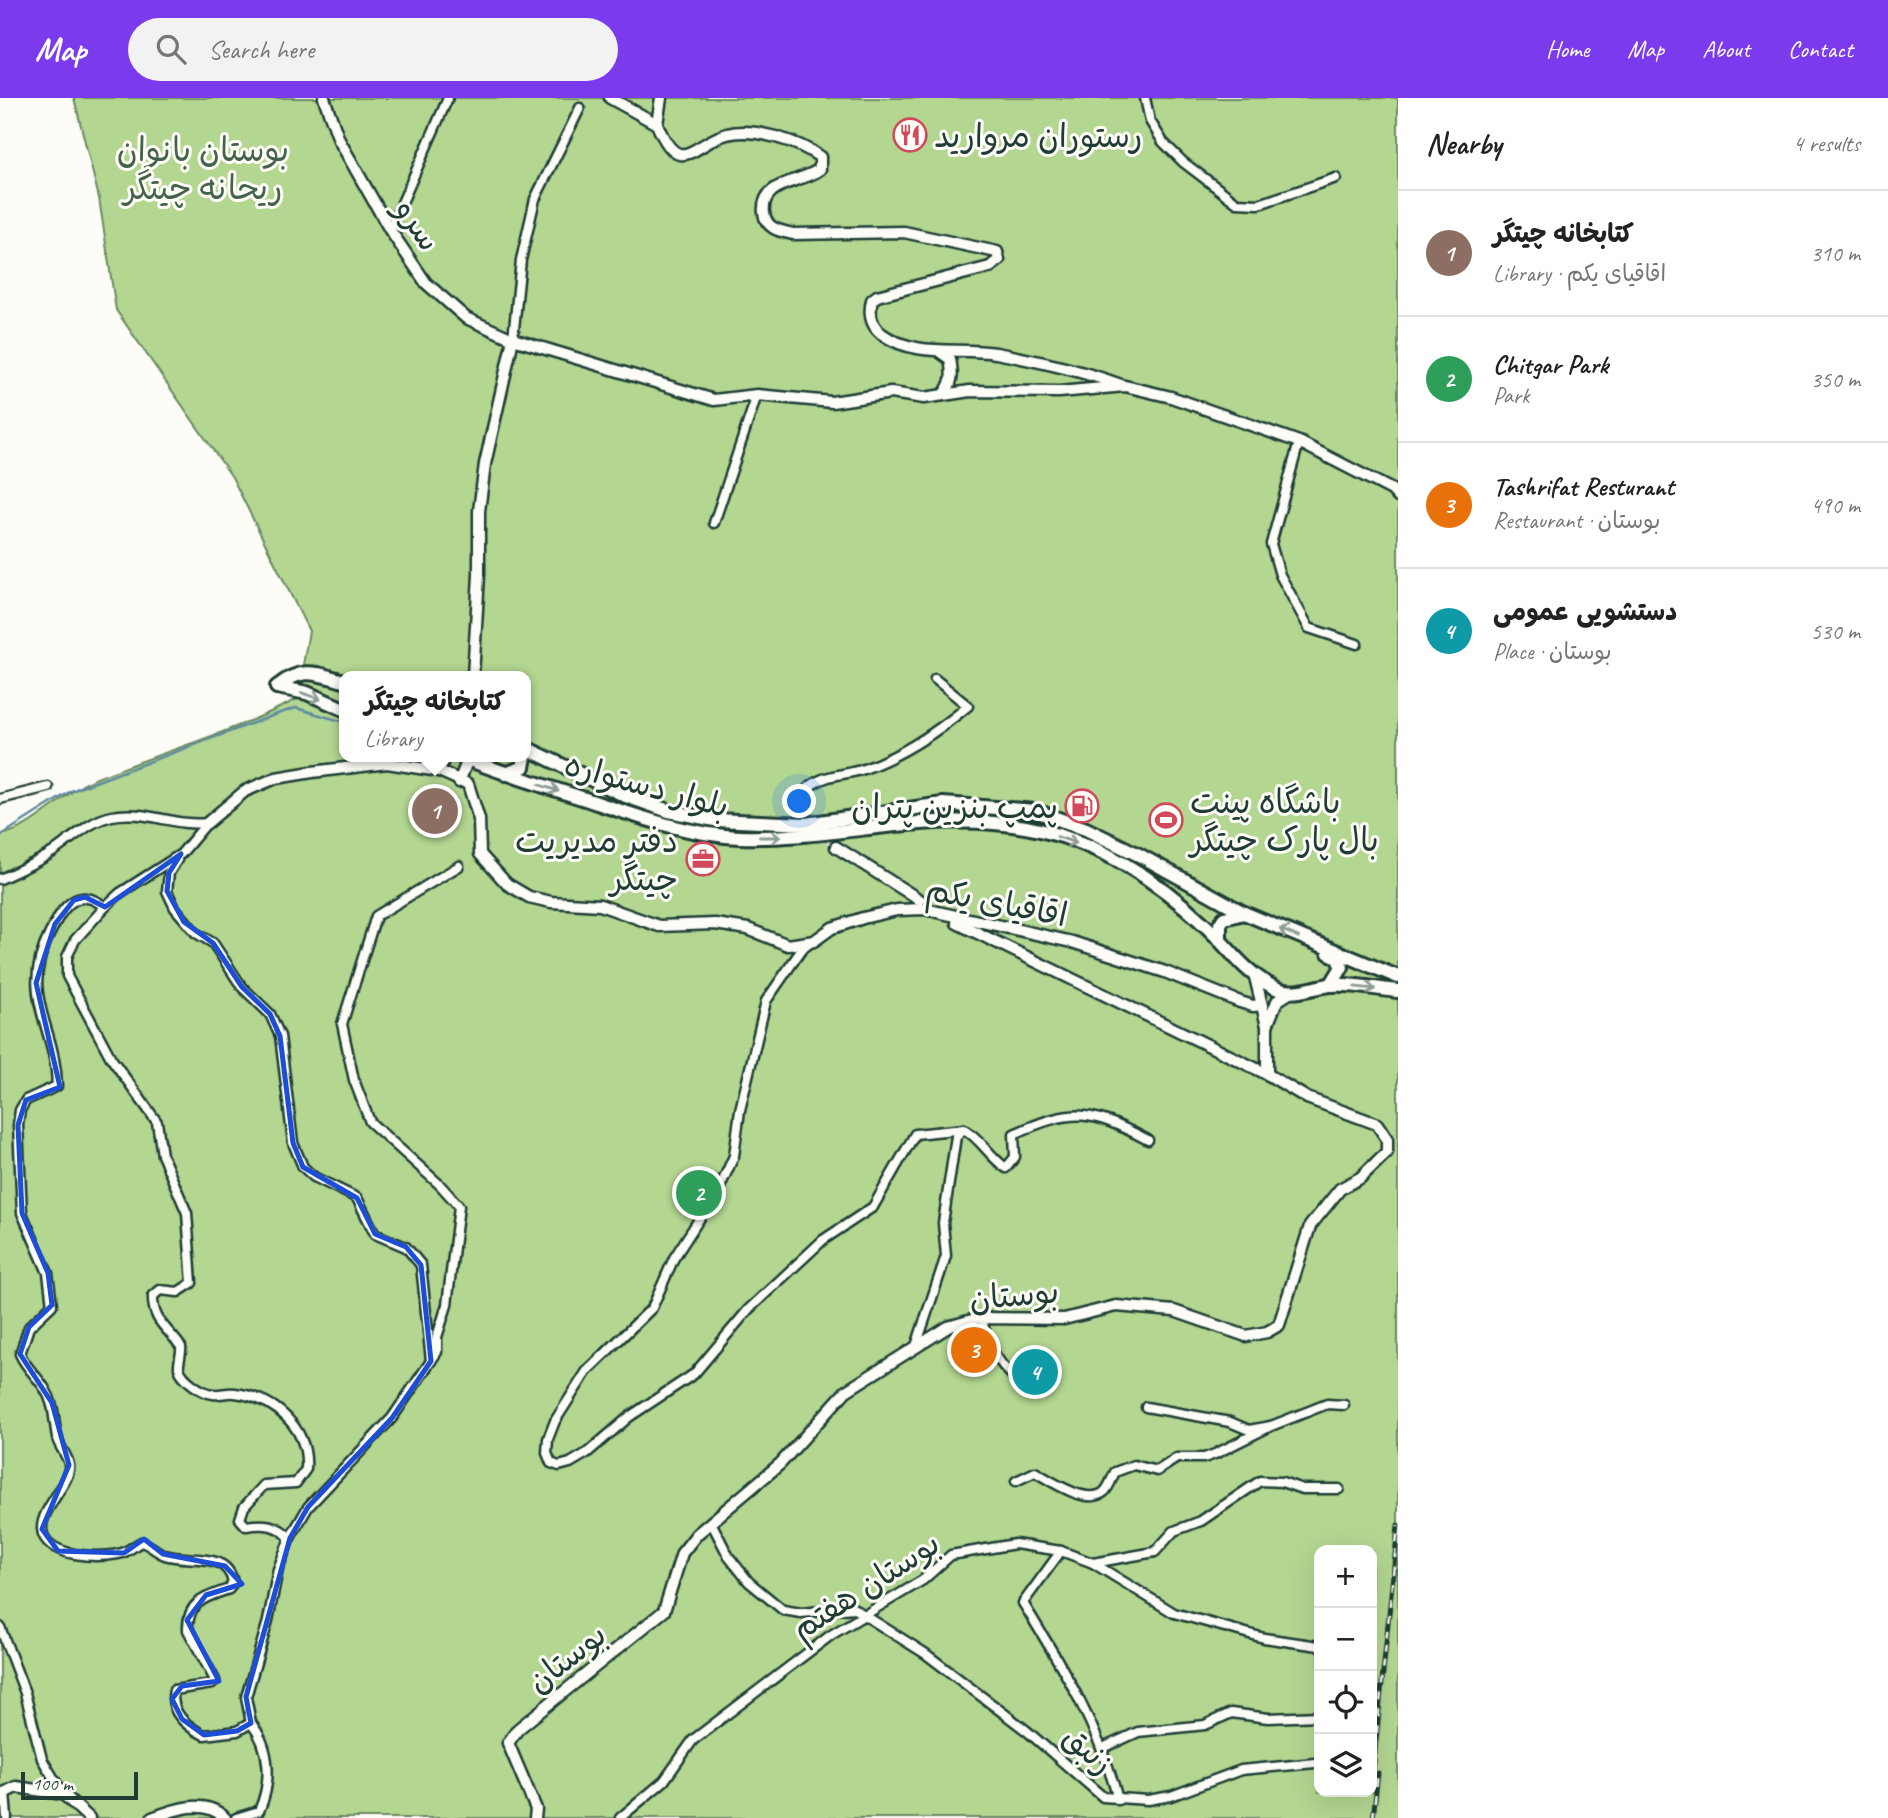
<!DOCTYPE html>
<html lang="en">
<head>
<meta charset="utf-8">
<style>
	:root { --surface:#fff; --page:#f2f2f2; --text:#222; --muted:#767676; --line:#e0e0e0; --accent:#7c3aed }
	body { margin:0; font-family:Caveat,"Playpen Sans Arabic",sans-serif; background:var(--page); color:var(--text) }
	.controls { position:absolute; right:21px; bottom:21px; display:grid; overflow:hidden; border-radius:14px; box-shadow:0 7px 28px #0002 }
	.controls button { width:63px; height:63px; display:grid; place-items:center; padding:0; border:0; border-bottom:2px solid var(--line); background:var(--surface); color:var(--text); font:35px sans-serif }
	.scale { position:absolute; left:21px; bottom:18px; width:117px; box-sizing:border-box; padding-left:7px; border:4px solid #1f3d34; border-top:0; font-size:19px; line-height:24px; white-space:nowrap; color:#1f3d34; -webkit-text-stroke:5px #fdfcf7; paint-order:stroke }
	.you { position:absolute; left:800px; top:704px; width:24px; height:24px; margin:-18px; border:5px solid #fff; border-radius:50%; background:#1a73e8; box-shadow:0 0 0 10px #1a73e833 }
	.badge { display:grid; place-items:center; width:46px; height:46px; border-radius:50%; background:var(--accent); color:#fff; font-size:23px; font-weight:700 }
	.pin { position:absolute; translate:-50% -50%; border:4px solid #fff; box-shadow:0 2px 7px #0006 }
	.popup { position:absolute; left:339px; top:573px; width:192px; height:91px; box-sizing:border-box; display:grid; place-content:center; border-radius:14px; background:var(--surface); filter:drop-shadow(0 2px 5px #0005); font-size:23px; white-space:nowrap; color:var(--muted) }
	.popup b { font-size:26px; color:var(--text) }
	.popup::after { content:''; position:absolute; left:50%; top:100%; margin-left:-14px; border:14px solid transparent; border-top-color:var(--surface) }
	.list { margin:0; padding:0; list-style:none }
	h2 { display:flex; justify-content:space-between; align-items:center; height:91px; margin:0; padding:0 28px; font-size:30px }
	h2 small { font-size:23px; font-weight:400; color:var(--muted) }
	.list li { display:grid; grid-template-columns:46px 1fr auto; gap:21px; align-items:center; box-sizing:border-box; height:126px; padding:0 28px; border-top:2px solid var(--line) }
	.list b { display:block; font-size:26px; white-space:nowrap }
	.list p { margin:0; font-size:23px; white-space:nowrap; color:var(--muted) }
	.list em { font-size:23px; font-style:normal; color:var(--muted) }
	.icon { flex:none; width:38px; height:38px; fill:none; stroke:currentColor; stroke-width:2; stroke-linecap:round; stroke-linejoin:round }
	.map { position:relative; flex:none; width:1398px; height:1720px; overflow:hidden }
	header { display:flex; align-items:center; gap:42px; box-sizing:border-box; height:98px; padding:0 35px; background:var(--accent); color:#fff }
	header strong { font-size:33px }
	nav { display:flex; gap:38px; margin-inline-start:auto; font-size:24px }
	.search { width:490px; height:63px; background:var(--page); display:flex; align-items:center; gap:18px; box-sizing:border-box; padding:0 24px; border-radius:38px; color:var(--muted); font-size:26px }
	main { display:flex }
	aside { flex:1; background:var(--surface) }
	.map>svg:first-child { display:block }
</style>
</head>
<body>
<header>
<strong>Map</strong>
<div class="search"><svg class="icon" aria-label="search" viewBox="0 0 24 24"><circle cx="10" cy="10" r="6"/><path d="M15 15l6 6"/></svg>Search here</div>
<nav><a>Home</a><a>Map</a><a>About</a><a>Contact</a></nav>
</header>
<main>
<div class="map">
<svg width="1398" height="1720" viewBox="0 0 1398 1720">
	<rect width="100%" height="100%" fill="#fdfcf7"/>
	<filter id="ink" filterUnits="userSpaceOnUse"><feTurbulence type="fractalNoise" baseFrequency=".0143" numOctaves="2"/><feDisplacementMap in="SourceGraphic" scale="14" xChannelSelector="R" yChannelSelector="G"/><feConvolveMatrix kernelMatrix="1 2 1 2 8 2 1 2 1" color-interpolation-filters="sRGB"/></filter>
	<g filter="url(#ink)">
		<!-- green -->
		<path fill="#b3d691" stroke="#698a62" stroke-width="2" fill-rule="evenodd" d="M74 0H1398V1720H0V737C34 731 65 692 97 680 165 653 232 635 297 601L309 533 232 379 116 212 99 100ZM344 578H526V659H344ZM1319 1452H1372V1694H1319Z"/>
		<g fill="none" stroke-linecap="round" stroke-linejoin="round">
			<!-- stream -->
			<path stroke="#5f8b9f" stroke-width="2.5" d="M0 738 71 693 277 616 296 610 344 624"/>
			<!-- minor-tunnel -->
			<path stroke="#d1d6d0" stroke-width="8" stroke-dasharray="8 4" stroke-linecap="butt" d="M806 709 815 732 836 749"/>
			<defs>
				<g id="minor">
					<path d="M1145 0 1150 23 1163 44 1183 64 1237 105 1259 106 1336 80"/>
					<path d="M390 132 448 0"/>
					<path d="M513 241 521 162 535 101 580 10"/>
					<path d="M1299 344 1271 446 1280 477 1309 530 1357 546"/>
					<path d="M714 425 757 297"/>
					<path d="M0 701 48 689"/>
					<path d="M806 709 808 690C825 675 844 678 864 671 903 657 937 634 968 608L935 581"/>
					<path d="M207 725 181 756 120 795 105 809C92 799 80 795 67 808 59 815 55 826 50 835 18 898 56 927 57 988L26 1002 20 1012 18 1027 22 1115 48 1175 52 1207 29 1229 20 1256C26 1270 37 1278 45 1291 56 1308 53 1325 58 1343 61 1351 68 1359 69 1367 72 1384 41 1410 42 1431 44 1460 102 1461 122 1455 129 1453 135 1447 141 1444 150 1446 156 1454 165 1457 189 1465 226 1452 233 1484L229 1491C206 1499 187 1503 188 1532L215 1582 212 1586 174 1592C169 1614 186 1628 204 1637L237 1633 251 1625C271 1650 272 1684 259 1713L236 1720"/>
					<path d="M177 762 169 775 167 793 175 810 196 835 213 845 242 889 270 916 280 938 293 1045 303 1069 314 1079 357 1100 375 1136 406 1149 421 1167 431 1263 392 1320 308 1409 290 1440 278 1471 268 1523 246 1599 251 1625"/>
					<path d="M0 781C18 773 36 765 53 754 72 741 89 723 112 718 145 711 174 729 207 725"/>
					<path d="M105 809 75 842 67 859V878L111 960 157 1024 162 1057 187 1115 192 1185 178 1194 160 1192 153 1198C152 1223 168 1230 181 1249 182 1256 178 1264 179 1270 182 1281 202 1295 213 1296 220 1297 227 1294 235 1295 275 1300 309 1330 306 1371L296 1385 264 1387 244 1409 240 1421 246 1428C264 1425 277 1426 290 1440"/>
					<path d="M813 843 802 851 766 903 740 1012 734 1058 720 1089 674 1160 652 1210 587 1273 555 1323 548 1341 547 1355 551 1365 559 1368 570 1365 587 1355 629 1319 694 1276 748 1212 823 1142 873 1109 915 1036 964 1031"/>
					<path d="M982 1220C987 1250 1003 1275 1030 1290"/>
					<path d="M916 1248 946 1158 943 1125 956 1038 964 1031C981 1041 989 1058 1006 1070L1015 1059 1014 1036C1074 1009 1091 1012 1148 1042"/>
					<path d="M431 1263 437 1254V1239L447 1207 459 1108 440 1087 370 1024 354 982 342 926 376 818 459 768"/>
					<path d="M1146 1309 1230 1324 1249 1332 1271 1328 1327 1306 1344 1307"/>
					<path d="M1016 1383 1035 1374C1051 1383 1087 1408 1104 1394 1109 1390 1112 1380 1115 1374L1134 1367 1157 1373 1177 1360H1204L1215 1356 1271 1328"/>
					<path d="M712 1426 729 1459 749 1484 783 1512 801 1515 853 1510 926 1556 1027 1633 1103 1699 1148 1702 1171 1698 1241 1672 1315 1665"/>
					<path d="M1061 1453 1023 1505C1062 1568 1100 1630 1118 1702"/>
					<path d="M1093 1465 1174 1515 1264 1540 1319 1548"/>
					<path d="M0 1529 25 1595 42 1661 63 1696"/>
					<path d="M1103 1650 1138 1634 1205 1627 1231 1615 1268 1620 1319 1618"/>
					<path d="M5 1694 7 1720"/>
					<path d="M620 1720 664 1683 693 1642 831 1537 923 1482 951 1457 1015 1446 1061 1453 1093 1465 1155 1454 1174 1433 1201 1423 1260 1383 1282 1384 1302 1391H1339"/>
				</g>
				<g id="tertiary">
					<path d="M324 0 339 42 390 132 426 185 466 220 513 241 714 302 757 297 832 304 891 295 924 300 970 293 1059 294 1125 288 1171 299 1299 344 1392 392 1398 399"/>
					<path d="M610 0 657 26 661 0"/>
					<path d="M657 26C680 82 693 45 727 36 754 29 798 43 820 59V71C802 85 760 83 764 115 766 131 780 133 793 136L904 134 997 154 999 162 990 169 877 198 872 202C869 215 870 227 882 236 916 260 958 249 996 255 1039 263 1081 272 1121 287"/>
					<path d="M940 254 950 261C953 276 953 285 943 297"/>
					<path d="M473 578 479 477V413L485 366 513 241"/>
					<path d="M439 673 444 659"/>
					<path d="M459 684 468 661"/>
					<path d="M207 725 245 693 276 680 312 674 387 665 439 673 468 686 479 721 480 756 507 786 529 799 551 804 600 807 659 828 715 826 748 831 788 847 814 843 832 830 863 820 897 812 924 811 1072 844 1165 874 1240 904 1253 908 1261 907"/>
					<path d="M836 749 920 802"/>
					<path d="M957 825 1267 976"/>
					<path d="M1255 879 1267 928 1277 903 1291 894"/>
					<path d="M0 1697 16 1689 63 1696 89 1720"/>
					<path d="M152 1720C175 1711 205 1700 225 1720"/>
					<path d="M535 1720 536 1711 508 1645 518 1631 664 1513 682 1455 697 1436 780 1366 846 1293 948 1229 979 1220 1064 1221 1116 1208 1174 1213 1246 1238 1267 1234 1279 1227 1310 1128 1340 1091 1360 1080 1387 1054V1041L1377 1026 1307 1000 1267 976V928"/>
				</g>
				<g id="secondary">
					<path d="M277 589C303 568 314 575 344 583"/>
					<path d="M277 589 307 595 344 611"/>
					<path d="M526 650 626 698 669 713 715 722 806 726 943 706 1036 713 1086 731 1141 758 1244 815 1398 879"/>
					<path d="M462 659C504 676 548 689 591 703 639 719 690 737 740 739 844 742 936 708 1040 732 1104 747 1160 784 1207 829 1229 850 1248 879 1278 891 1296 898 1312 889 1330 887 1351 885 1376 891 1398 893"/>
					<path d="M506 676 523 669 525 659"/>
					<path d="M1220 841V826L1224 820 1244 815"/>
					<path d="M1329 855 1337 859 1342 869 1331 887"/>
				</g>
			</defs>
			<!-- minor casing -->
			<use href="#minor" stroke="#1f3d34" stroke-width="13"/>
			<!-- tertiary casing -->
			<use href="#tertiary" stroke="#1f3d34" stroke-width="15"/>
			<!-- secondary casing -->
			<use href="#secondary" stroke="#1f3d34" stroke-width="18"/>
			<!-- minor -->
			<use href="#minor" stroke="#fdfcf7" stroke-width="8"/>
			<!-- tertiary -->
			<use href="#tertiary" stroke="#fdfcf7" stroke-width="10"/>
			<!-- secondary -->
			<use href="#secondary" stroke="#fdfcf7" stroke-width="12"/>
			<defs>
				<g id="rail">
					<path d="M1372 1683 1398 1427"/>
					<path d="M1373 1720 1378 1675"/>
				</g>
			</defs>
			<!-- rail casing -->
			<use href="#rail" stroke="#1f3d34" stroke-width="5"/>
			<!-- rail -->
			<use href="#rail" stroke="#fdfcf7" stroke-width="2.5" stroke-dasharray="8" stroke-linecap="butt"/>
		</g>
		<!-- one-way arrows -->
		<defs><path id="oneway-shaft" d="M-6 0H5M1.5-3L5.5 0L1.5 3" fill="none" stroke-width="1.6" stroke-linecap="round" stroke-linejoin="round" transform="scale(1.75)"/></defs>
		<g stroke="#8e9c96">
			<use href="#oneway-shaft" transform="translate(311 598) rotate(19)"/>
			<use href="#oneway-shaft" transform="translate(549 690) rotate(18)"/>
			<use href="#oneway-shaft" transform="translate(770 739)"/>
			<use href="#oneway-shaft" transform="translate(1067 742) rotate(19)"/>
			<use href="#oneway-shaft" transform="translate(1289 835) rotate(-156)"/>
			<use href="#oneway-shaft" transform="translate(1365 890) rotate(6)"/>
		</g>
	</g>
	<!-- marked area -->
	<path fill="none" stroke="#1d4ed8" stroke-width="5" stroke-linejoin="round" d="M181 756 169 775 167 793 184 824 213 845 242 889 270 916 280 938 293 1045 303 1069 357 1100 375 1136 406 1149 421 1167 431 1263 392 1320 308 1409 290 1440 246 1599 251 1625 237 1633 204 1637 182 1621 172 1601 182 1588 219 1583 187 1522 206 1497 242 1486 225 1468 163 1456 144 1441 124 1455 58 1453 42 1431 69 1367 52 1305 20 1256 29 1229 52 1207 48 1175 22 1115 18 1027 26 1002 60 989 36 885 55 826 74 802 85 799 105 809Z"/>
	<!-- icons -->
	<defs>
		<symbol id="restaurant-ring" viewBox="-11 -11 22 22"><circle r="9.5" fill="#fdfcf7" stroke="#d1495b" stroke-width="1.5"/><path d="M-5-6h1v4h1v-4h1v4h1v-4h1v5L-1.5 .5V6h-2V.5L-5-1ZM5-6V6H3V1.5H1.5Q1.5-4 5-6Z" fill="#d1495b"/></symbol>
		<symbol id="fuel-ring" viewBox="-11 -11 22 22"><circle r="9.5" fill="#fdfcf7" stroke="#d1495b" stroke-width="1.5"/><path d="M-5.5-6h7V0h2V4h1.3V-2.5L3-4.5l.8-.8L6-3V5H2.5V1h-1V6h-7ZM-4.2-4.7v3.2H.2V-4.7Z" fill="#d1495b"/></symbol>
		<symbol id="stadium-ring" viewBox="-11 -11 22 22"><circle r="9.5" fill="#fdfcf7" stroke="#d1495b" stroke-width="1.5"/><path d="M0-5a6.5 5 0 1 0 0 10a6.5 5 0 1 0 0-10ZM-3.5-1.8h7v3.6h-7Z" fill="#d1495b"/></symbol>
		<symbol id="office-ring" viewBox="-11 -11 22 22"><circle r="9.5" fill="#fdfcf7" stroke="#d1495b" stroke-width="1.5"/><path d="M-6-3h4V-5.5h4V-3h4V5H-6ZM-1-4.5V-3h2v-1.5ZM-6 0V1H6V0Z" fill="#d1495b"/></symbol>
	</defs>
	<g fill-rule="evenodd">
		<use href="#restaurant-ring" x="891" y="18" width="38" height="38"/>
		<use href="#fuel-ring" x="1063" y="689" width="38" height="38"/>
		<use href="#stadium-ring" x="1147" y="703" width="38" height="38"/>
		<use href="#office-ring" x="684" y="742" width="38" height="38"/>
	</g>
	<g text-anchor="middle" stroke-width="6" stroke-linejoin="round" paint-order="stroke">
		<!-- poi labels -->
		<g font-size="33" fill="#1f3d34" stroke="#fdfcf7" text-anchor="start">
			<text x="934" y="49">رستوران مروارید</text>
			<text x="1190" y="715">باشگاه پینت<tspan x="1190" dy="38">بال پارک چیتگر</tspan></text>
			<text x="1058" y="720" text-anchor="end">پمپ بنزین پتران</text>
			<text x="678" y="754" text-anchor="end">دفتر مدیریت<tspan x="678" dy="38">چیتگر</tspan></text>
		</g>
		<!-- park labels -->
		<g font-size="33" fill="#44634b" stroke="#fdfcf7">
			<text x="203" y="63">بوستان بانوان<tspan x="203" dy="38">ریحانه چیتگر</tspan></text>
		</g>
		<!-- street labels -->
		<g font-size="33" fill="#1f3d34" stroke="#fdfcf7">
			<text transform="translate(419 126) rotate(57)" y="12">سرو</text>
			<text transform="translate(647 686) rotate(15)" y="12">بلوار دستواره</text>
			<text transform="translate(997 803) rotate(11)" y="12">اقاقیای یکم</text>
			<text transform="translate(1014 1196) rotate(-5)" y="12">بوستان</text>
			<text transform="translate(865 1487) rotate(-33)" y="12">بوستان هفتم</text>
			<text transform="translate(566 1559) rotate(-38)" y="12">بوستان</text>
			<text transform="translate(1089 1651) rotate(41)" y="12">زنبق</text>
		</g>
	</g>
</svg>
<div class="controls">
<button>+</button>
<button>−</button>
<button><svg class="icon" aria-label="locate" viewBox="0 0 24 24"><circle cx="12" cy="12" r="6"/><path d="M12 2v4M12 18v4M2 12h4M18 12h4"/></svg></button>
<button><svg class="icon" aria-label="layers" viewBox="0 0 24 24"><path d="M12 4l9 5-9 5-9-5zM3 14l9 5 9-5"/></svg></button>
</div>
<div class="scale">100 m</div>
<div class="you"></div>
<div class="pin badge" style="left:435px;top:713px;background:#8d6e63">1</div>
<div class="popup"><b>کتابخانه چیتگر</b>Library</div>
<div class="pin badge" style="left:699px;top:1095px;background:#2e9e5b">2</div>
<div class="pin badge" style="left:974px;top:1252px;background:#e8710a">3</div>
<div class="pin badge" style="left:1035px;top:1274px;background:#0f9aa8">4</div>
</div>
<aside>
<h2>Nearby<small>4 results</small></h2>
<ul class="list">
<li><span class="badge" style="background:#8d6e63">1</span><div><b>کتابخانه چیتگر</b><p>Library · اقاقیای یکم</p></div><em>310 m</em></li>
<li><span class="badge" style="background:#2e9e5b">2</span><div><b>Chitgar Park</b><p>Park</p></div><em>350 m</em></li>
<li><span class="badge" style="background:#e8710a">3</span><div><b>Tashrifat Resturant</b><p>Restaurant · بوستان</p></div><em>490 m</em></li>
<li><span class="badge" style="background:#0f9aa8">4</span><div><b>دستشویی عمومی</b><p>Place · بوستان</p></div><em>530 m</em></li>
</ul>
</aside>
</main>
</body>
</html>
